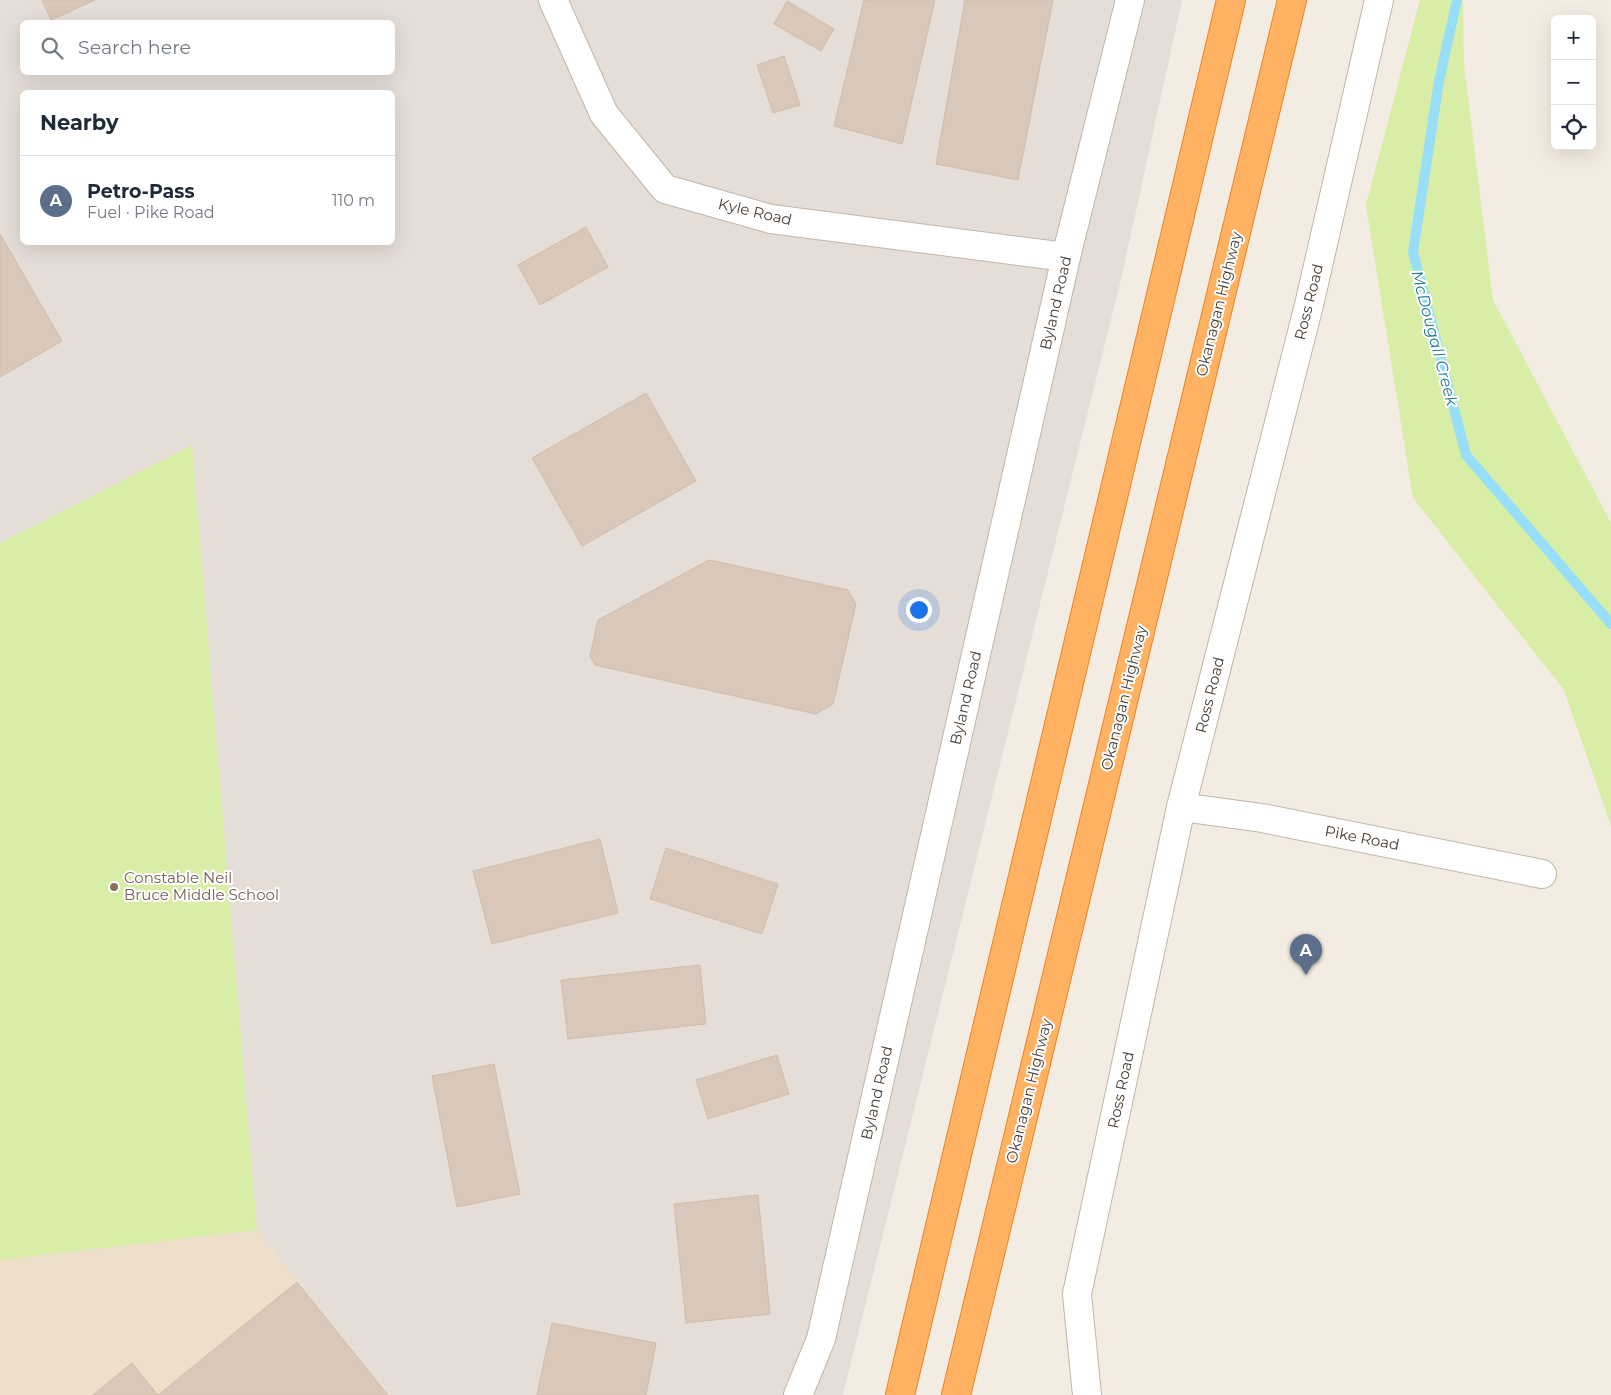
<!DOCTYPE html>
<html lang="en">
<head>
<meta charset="utf-8">
<style>
	:root { --surface:#fff; --page:#f6f6f7; --text:#1f2937; --muted:#747a83; --line:#e0e1e3; --accent:#111827 }
	body { margin:0; font-family:Montserrat,sans-serif; background:var(--page); color:var(--text) }
	.controls { position:absolute; right:15px; top:15px; display:grid; overflow:hidden; border-radius:8px; box-shadow:0 5px 20px #0002 }
	.controls button { width:45px; height:45px; display:grid; place-items:center; padding:0; border:0; border-bottom:1px solid var(--line); background:var(--surface); color:var(--text); font:25px sans-serif }
	.you { position:absolute; left:918px; top:609px; width:18px; height:18px; margin:-12px; border:4px solid #fff; border-radius:50%; background:#1a73e8; box-shadow:0 0 0 8px #1a73e833 }
	.badge { display:grid; place-items:center; width:32px; height:32px; border-radius:50%; background:var(--accent); color:#fff; font-size:16px; font-weight:700 }
	.pin { position:absolute; translate:-50% -41px; filter:drop-shadow(0 1px 2px #0008) }
	.pin::after { content:''; position:absolute; top:26px; width:18px; height:15px; background:inherit; clip-path:polygon(0 0,100% 0,50% 100%) }
	.list { margin:0; padding:0; list-style:none }
	h2 { display:flex; justify-content:space-between; align-items:center; height:65px; margin:0; padding:0 20px; font-size:21px }
	h2 small { font-size:16px; font-weight:400; color:var(--muted) }
	.list li { display:grid; grid-template-columns:32px 1fr auto; gap:15px; align-items:center; box-sizing:border-box; height:90px; padding:0 20px; border-top:1px solid var(--line) }
	.list b { display:block; font-size:19px; white-space:nowrap }
	.list p { margin:0; font-size:16px; white-space:nowrap; color:var(--muted) }
	.list em { font-size:16px; font-style:normal; color:var(--muted) }
	.icon { flex:none; width:28px; height:28px; fill:none; stroke:currentColor; stroke-width:2; stroke-linecap:round; stroke-linejoin:round }
	.map { position:relative; flex:none; width:1611px; height:1395px; overflow:hidden }
	.search { position:absolute; background:var(--surface); box-shadow:0 5px 20px #0002; left:20px; top:20px; width:375px; height:55px; display:flex; align-items:center; gap:12px; box-sizing:border-box; padding:0 18px; border-radius:8px; color:var(--muted); font-size:19px }
	.panel { position:absolute; background:var(--surface); box-shadow:0 5px 20px #0002; left:20px; top:90px; width:375px; height:155px; border-radius:8px }
	.map>svg:first-child { display:block }
</style>
</head>
<body>
<div class="map">
<svg width="1611" height="1395" viewBox="0 0 1611 1395">
	<rect width="100%" height="100%" fill="#f3ece2"/>
	<!-- industrial -->
	<path fill="#e5ddd8" fill-rule="evenodd" d="M0 0H1182L1122 275 843 1395H389L257 1230 192 446 0 543ZM22 22H392V72H22ZM22 92H392V242H22Z"/>
	<!-- education -->
	<path fill="#eedfca" d="M192 445 257 1230 389 1395H0V543Z"/>
	<!-- green -->
	<g fill="#d8eda6">
		<path d="M1420 0H1463L1464 65 1493 300 1611 523V826L1564 690 1413 498 1366 205Z"/>
		<path d="M192 445 257 1230 0 1260V543Z"/>
	</g>
	<g fill="none" stroke-linecap="round" stroke-linejoin="round">
		<!-- stream -->
		<path stroke="#97dff8" stroke-width="10" d="M1457 0 1439 81 1413 252 1466 455 1611 624"/>
	</g>
	<!-- building -->
	<g fill="#d9c8ba" stroke="#d2bca9">
		<path d="M42 0H95L51 20Z"/>
		<path d="M864 0H935L902 144 834 126Z"/>
		<path d="M965 0H1053L1018 180 936 164Z"/>
		<path d="M787 1 834 29 821 51 774 24Z"/>
		<path d="M784 56 800 105 773 113 757 65Z"/>
		<path d="M586 227 608 267 540 305 518 265Z"/>
		<path d="M0 234 62 341 0 377Z"/>
		<path d="M646 393 696 481 582 546 532 458Z"/>
		<path d="M709 560 848 590 856 604 833 704 816 714 595 665 590 656 598 620Z"/>
		<path d="M600 839 618 913 492 944 473 871Z"/>
		<path d="M666 848 778 884 762 934 650 899Z"/>
		<path d="M700 965 706 1024 568 1039 561 980Z"/>
		<path d="M777 1055 789 1094 708 1119 696 1080Z"/>
		<path d="M494 1064 520 1194 457 1207 432 1076Z"/>
		<path d="M758 1195 770 1314 686 1323 674 1204Z"/>
		<path d="M297 1282 388 1395H93L132 1363 158 1395Z"/>
		<path d="M552 1323 656 1343 646 1395H537Z"/>
	</g>
	<g fill="none" stroke-linecap="round" stroke-linejoin="round">
		<defs>
			<g id="minor">
				<path d="M553 0 604 114 665 189 771 219 1066 257"/>
				<path d="M1181 807 1262 818 1542 874"/>
				<path d="M798 1395 821 1339 1066 257 1130 0"/>
				<path d="M1087 1395 1077 1294 1181 807 1309 305 1379 0"/>
			</g>
			<g id="highway">
				<path d="M900 1395 1231 0"/>
				<path d="M956 1395 1292 0"/>
			</g>
		</defs>
		<!-- minor casing -->
		<use href="#minor" stroke="#c3b5a7" stroke-width="30"/>
		<!-- highway casing -->
		<use href="#highway" stroke="#ee8322" stroke-width="30"/>
		<!-- minor -->
		<use href="#minor" stroke="#fff" stroke-width="28"/>
		<!-- highway -->
		<use href="#highway" stroke="#ffb262" stroke-width="28"/>
	</g>
	<!-- markers -->
	<circle fill="#8d6e63" stroke="#fff" stroke-width="2" cx="114" cy="887" r="5"/>
	<g text-anchor="middle" stroke-width="4" stroke-linejoin="round" paint-order="stroke">
		<!-- street labels -->
		<g font-size="15" fill="#463b32" stroke="#fff">
			<text transform="translate(755 212) rotate(13)" y="5">Kyle Road</text>
			<text transform="translate(1309 302) rotate(-76)" y="5">Ross Road</text>
			<text transform="translate(1056 303) rotate(-77)" y="5">Byland Road</text>
			<text transform="translate(1219 304) rotate(-76)" y="5">Okanagan Highway</text>
			<text transform="translate(1210 695) rotate(-76)" y="5">Ross Road</text>
			<text transform="translate(966 698) rotate(-77)" y="5">Byland Road</text>
			<text transform="translate(1124 698) rotate(-76)" y="5">Okanagan Highway</text>
			<text transform="translate(1362 838) rotate(11)" y="5">Pike Road</text>
			<text transform="translate(1121 1090) rotate(-78)" y="5">Ross Road</text>
			<text transform="translate(1029 1091) rotate(-76)" y="5">Okanagan Highway</text>
			<text transform="translate(877 1093) rotate(-77)" y="5">Byland Road</text>
		</g>
		<!-- education labels -->
		<g font-size="15" fill="#785e54" stroke="#fff" text-anchor="start">
			<text x="124" y="883">Constable Neil<tspan x="124" dy="17">Bruce Middle School</tspan></text>
		</g>
		<!-- water labels -->
		<g font-size="16" font-style="italic" fill="#1e799a" stroke="#fff">
			<text transform="translate(1435 338) rotate(75)" y="6">McDougall Creek</text>
		</g>
	</g>
</svg>
<div class="controls">
<button>+</button>
<button>−</button>
<button><svg class="icon" aria-label="locate" viewBox="0 0 24 24"><circle cx="12" cy="12" r="6"/><path d="M12 2v4M12 18v4M2 12h4M18 12h4"/></svg></button>
</div>
<div class="you"></div>
<div class="pin badge" style="left:1306px;top:975px;background:#5c6f8a">A</div>
<div class="search"><svg class="icon" aria-label="search" viewBox="0 0 24 24"><circle cx="10" cy="10" r="6"/><path d="M15 15l6 6"/></svg>Search here</div>
<section class="panel">
<h2>Nearby<small></small></h2>
<ul class="list">
<li><span class="badge" style="background:#5c6f8a">A</span><div><b>Petro-Pass</b><p>Fuel · Pike Road</p></div><em>110 m</em></li>
</ul>
</section>
</div>
</body>
</html>
